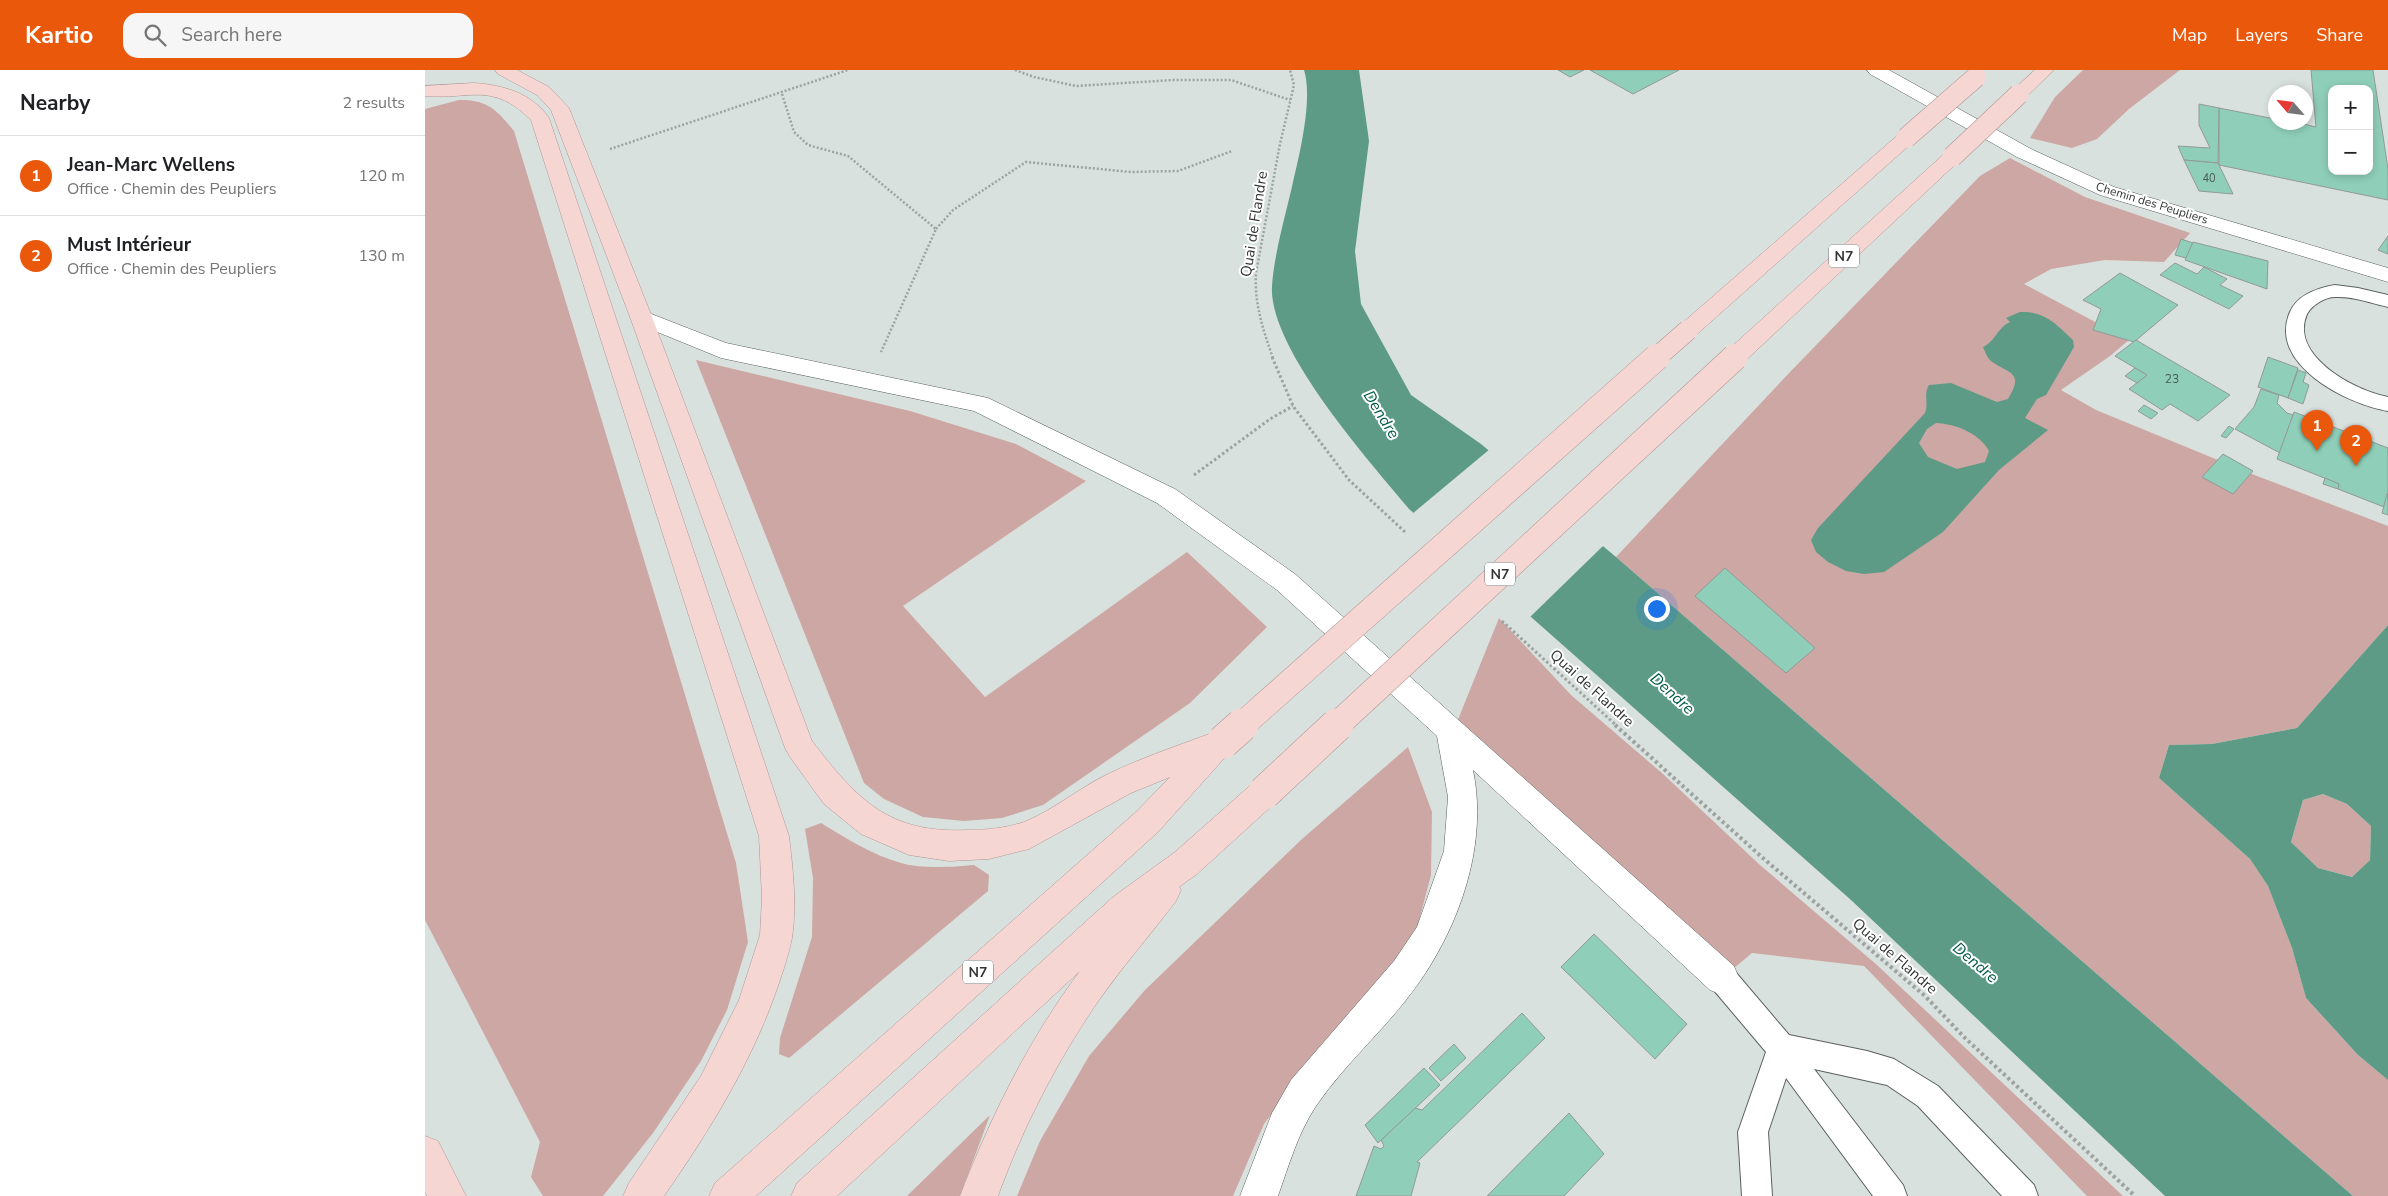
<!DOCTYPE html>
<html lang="en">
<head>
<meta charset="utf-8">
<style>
	:root { --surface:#fff; --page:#f6f6f6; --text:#202124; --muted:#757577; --line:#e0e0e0; --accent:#ea580c }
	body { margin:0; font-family:"Nunito Sans",sans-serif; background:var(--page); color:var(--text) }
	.controls { position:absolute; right:15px; top:15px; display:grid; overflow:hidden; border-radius:10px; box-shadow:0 2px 8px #0003 }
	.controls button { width:45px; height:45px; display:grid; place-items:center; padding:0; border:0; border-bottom:1px solid var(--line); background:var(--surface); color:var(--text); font:25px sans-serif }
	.compass { position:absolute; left:1843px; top:15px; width:45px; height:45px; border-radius:50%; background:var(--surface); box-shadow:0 2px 8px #0003; rotate:298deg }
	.you { position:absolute; left:1231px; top:538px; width:18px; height:18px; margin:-12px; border:4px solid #fff; border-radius:50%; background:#1a73e8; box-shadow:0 0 0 8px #1a73e833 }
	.badge { display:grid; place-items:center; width:32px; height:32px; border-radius:50%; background:var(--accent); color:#fff; font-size:16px; font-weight:700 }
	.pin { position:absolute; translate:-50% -41px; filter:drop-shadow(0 1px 2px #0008) }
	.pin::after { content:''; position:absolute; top:26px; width:18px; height:15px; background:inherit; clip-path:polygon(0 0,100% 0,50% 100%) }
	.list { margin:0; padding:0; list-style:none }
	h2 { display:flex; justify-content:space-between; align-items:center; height:65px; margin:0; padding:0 20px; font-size:21px }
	h2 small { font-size:16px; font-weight:400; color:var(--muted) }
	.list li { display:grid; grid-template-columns:32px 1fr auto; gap:15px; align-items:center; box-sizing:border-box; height:80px; padding:0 20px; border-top:1px solid var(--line) }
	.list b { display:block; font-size:19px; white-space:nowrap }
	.list p { margin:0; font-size:16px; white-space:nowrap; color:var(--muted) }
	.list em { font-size:16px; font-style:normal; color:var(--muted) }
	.icon { flex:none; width:28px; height:28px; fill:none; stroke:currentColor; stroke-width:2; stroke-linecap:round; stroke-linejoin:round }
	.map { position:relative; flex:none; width:1963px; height:1126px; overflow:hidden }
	header { display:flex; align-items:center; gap:30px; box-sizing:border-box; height:70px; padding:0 25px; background:var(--accent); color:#fff }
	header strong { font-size:24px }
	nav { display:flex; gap:28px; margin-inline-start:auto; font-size:18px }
	.search { width:350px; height:45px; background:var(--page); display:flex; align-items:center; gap:12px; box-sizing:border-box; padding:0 18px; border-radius:15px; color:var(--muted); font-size:19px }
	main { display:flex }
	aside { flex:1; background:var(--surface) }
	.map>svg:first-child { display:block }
</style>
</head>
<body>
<header>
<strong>Kartio</strong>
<div class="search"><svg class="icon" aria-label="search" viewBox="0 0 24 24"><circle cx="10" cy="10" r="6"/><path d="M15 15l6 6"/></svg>Search here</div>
<nav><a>Map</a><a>Layers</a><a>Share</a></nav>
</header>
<main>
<aside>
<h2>Nearby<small>2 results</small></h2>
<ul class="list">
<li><span class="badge">1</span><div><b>Jean-Marc Wellens</b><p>Office · Chemin des Peupliers</p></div><em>120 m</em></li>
<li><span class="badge">2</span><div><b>Must Intérieur</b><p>Office · Chemin des Peupliers</p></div><em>130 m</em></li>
</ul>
</aside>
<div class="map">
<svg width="1963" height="1126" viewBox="0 0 1963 1126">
	<rect width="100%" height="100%" fill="#d9e1de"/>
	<!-- green -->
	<g fill="#cda7a3">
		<path d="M1658 0H1755L1704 39 1672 69 1647 78 1605 68 1630 27Z"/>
		<path d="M34 30C63 30 71 39 89 61L311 793 323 872 302 940 276 991 228 1063 178 1126H118L106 1107 115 1072 0 850V39Z"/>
		<path d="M1585 88 1660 127 1765 163 1739 192 1680 190 1626 199 1599 214 1704 270 1685 286 1636 320 1671 340 1832 406 1963 456V555L1872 658 1787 674 1744 675 1734 708 1825 789 1843 816 1867 878 1881 928 1933 985 1963 1010V1126H1928L1191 487 1366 301 1555 106Z"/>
		<path d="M271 290 485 341 591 374 661 411 478 536 560 627 762 482 842 557 765 633 618 735 577 748 539 751 498 747 459 729 439 713Z"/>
		<path d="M1074 548 1146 625 1238 704 1335 795 1452 895 1698 1126H1662L1439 896 1327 883 1297 908 1030 657Z"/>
		<path d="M983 677 1007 742 1006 805 990 866 958 911 891 984 839 1054 808 1126H592L615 1071 664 986 720 920 877 769Z"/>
		<path d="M1898 724 1922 734 1946 756 1945 790 1927 807 1893 798 1866 772 1878 730Z"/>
		<path d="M396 753C421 768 447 785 476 793 496 799 528 797 549 795L564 805 563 821 364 988 354 984 355 968 387 867 388 808 380 759Z"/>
		<path d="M565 1045 535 1126H482Z"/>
	</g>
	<!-- water -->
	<g fill="#5d9b87" fill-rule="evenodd">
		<path d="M879 0H934L944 71 930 181 936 234 986 325 1056 374 1191 487 1928 1126H1740L1426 830 984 439C945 392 843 278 847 216 849 184 861 144 868 112 875 83 888 28 879 0Z"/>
		<path d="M1595 242C1620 241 1631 254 1648 270L1649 277 1621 325 1612 329 1600 348 1623 360 1574 400 1518 462 1459 502 1439 504 1421 501 1403 492 1391 482 1386 470 1393 458 1500 343C1504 333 1498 325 1504 315L1526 313 1572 332 1583 329C1599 302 1586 305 1566 291 1562 288 1560 281 1558 277 1570 272 1572 258 1585 252L1581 248ZM1511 353C1531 354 1554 363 1564 381L1560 392 1532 399 1503 387 1494 373 1502 359Z"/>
		<path d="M1963 555V1010L1933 985 1881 928 1867 878 1843 816 1825 789 1734 708 1744 675 1787 674 1872 658ZM1898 724 1922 734 1946 756 1945 790 1927 807 1893 798 1866 772 1878 730Z"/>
	</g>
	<!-- pier -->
	<path fill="#d9e1de" d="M1065 379 1179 475 1104 548 987 444Z"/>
	<!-- building -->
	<g fill="#8fcfb9" stroke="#929996" fill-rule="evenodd">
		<path d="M1133 0H1159L1145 7Z"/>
		<path d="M1165 0H1254L1208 24Z"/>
		<path d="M1886 0H1948L1963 99V130L1794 95V38L1850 49V52H1870L1891 57ZM1907 19H1944V101H1907Z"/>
		<path d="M1774 34 1794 38 1793 93 1759 90 1753 76 1785 78 1774 55Z"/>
		<path d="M1759 90 1793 93 1808 124 1774 121Z"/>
		<path d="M1963 166V184L1953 180Z"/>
		<path d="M1756 169 1768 173 1761 188 1750 185Z"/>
		<path d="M1768 172 1843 191 1842 219 1760 190Z"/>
		<path d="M1750 193 1772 204 1779 197 1802 209 1795 215 1818 226 1804 239 1735 205Z"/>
		<path d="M1695 203 1753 235 1709 272 1668 260 1676 239 1658 230Z"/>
		<path d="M1711 270 1805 325 1773 351 1745 334 1737 340 1704 319 1722 305 1690 286Z"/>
		<path d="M1843 287 1873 298 1863 328 1833 317Z"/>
		<path d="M1710 298 1722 305 1712 313 1700 306Z"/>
		<path d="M1873 300 1881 303 1878 312 1884 315 1878 334 1863 328Z"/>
		<path d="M1836 319 1854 325 1852 333 1862 343 1868 345 1855 383 1810 359 1829 337Z"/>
		<path d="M1719 335 1733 343 1726 349 1713 341Z"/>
		<path d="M1869 342 1963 378V422L1959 437 1913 419 1914 414 1852 389Z"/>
		<path d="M1804 356 1809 359 1801 368 1796 366Z"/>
		<path d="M1798 384 1828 401 1808 424 1777 407Z"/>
		<path d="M1900 408 1914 414 1913 419 1898 414Z"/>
		<path d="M1962 424H1963V445L1957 443Z"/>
		<path d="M1300 498 1390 578 1361 603 1270 526Z"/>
		<path d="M1169 864 1262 954 1230 989 1136 897Z"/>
		<path d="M1097 943 1120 968 992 1092 995 1093 986 1126H931L949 1076 956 1079 959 1076 956 1070 990 1038 997 1040Z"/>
		<path d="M1029 974 1041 988 1016 1011 1004 998Z"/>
		<path d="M999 998 1015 1015 953 1073 940 1055Z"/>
		<path d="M1144 1043 1179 1084 1139 1126H1062Z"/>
	</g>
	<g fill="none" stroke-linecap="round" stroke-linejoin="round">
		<defs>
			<g id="service">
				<path d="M1910 215 1933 218 1963 225V237C1946 233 1928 226 1910 227 1900 227 1887 235 1882 244 1864 286 1930 321 1963 327V341C1922 334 1842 294 1865 242 1873 224 1893 218 1910 215Z"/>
				<path d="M1297 894 1307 898 1364 965 1442 981 1469 989 1513 1016 1609 1115 1613 1126H1577L1493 1036 1462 1015 1389 999 1478 1115 1482 1126H1448L1361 1008 1343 1062 1347 1126H1317L1313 1062 1341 982 1287 918 1283 908 1287 898Z"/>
			</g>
			<path id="minor" d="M216 240 301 273 563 328 750 419 870 504 1309 896 1314 908 1309 920 1297 925 1285 920 1048 700C1063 773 1036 853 993 914 963 957 921 992 891 1036 873 1063 864 1095 853 1126H815L847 1043 866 1010 969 891 992 857 1019 781 1023 727 1012 666 852 520 732 433 549 341 296 288 208 252 205 247 208 242Z"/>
			<path id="tertiary" d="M1442 0H1464L1606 79 1689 117 1963 198V212L1675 125 1592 87 1445 4Z"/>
			<g id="trunk">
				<path d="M70 0H92L124 17 144 38 227 247 387 671C432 729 463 764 543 760 561 760 581 758 599 752 629 740 655 717 685 703 721 686 760 673 798 659L808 663 813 672 808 681 804 683 733 762 331 1126H284L290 1113 711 742 745 707 706 723 604 779 564 789 524 791 484 785 436 764 399 734 365 687 360 678 205 247 126 40 112 25 73 4Z"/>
				<path d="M1610 0H1629L1600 28H1588L1585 24 1588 20Z"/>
				<path d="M49 13C78 15 107 23 124 48L364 766C368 800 372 835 367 868 364 884 358 901 353 916 327 992 285 1060 239 1126H198L204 1113 276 1006 314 930 335 865 337 828 334 766 106 50C67 11 46 30 0 26V16Z"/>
				<path d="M1481 62 1488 64 1490 68 1488 72 1271 265 1263 267 1255 265 1252 260 1255 255 1474 64Z"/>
				<path d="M1527 81 1534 83 1537 87 1534 91 1319 292 1311 294 1303 292 1300 286 1303 280 1520 83Z"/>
				<path d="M839 709 850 713 854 723 850 733 772 804 754 817 756 820 751 831C726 864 698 896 674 930 632 991 598 1057 573 1126H535C566 1046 604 969 655 901L412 1126H366L372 1113 688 827 750 782 828 713Z"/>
				<path d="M0 1066 13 1071 41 1126H2L0 1122Z"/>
			</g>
		</defs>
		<!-- service casing -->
		<use href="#service" stroke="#5a615e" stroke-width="2"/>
		<!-- minor casing -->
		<use href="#minor" stroke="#5a615e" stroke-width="1"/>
		<!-- tertiary casing -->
		<use href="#tertiary" stroke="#5a615e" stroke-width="1"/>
		<!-- trunk casing -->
		<use href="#trunk" stroke="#af9794" stroke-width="1"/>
		<!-- path-far2 -->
		<g stroke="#9ca2a0" stroke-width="2.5" stroke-dasharray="2 2" stroke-linecap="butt">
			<path d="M590 0 609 7 651 16 748 10H806L865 30"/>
			<path d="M357 24 369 62 383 75 423 86 511 159 456 282"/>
			<path d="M185 79 423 0"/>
			<path d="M511 159 528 140 601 92 706 102 753 101 807 81"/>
			<path d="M848 288C838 260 829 233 831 203L855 74 869 15 865 0"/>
		</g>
		<!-- path-far1 -->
		<g stroke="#9ca2a0" stroke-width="3" stroke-dasharray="2.5 2.5" stroke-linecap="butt">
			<path d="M847 287 868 336 924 410 980 462"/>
			<path d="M769 405 845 349 868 336"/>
			<path d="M1077 551 1192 656"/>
		</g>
		<!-- path -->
		<path stroke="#9ca2a0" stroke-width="4" stroke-dasharray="3 3" stroke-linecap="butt" d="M1190 655 1339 789 1500 926 1540 968 1710 1126"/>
		<!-- service -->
		<use href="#service" fill="#fff" fill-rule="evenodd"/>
		<!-- minor -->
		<use href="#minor" fill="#fff" fill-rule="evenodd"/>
		<!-- tertiary -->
		<use href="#tertiary" fill="#fff" fill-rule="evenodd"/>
		<!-- trunk -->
		<use href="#trunk" fill="#f6d6d3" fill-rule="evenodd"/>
		<defs>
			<g id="trunk-bridge-far2">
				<path d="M1481 68 1551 7"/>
				<path d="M1527 87 1594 24"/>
				<path d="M1231 288 1263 260"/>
				<path d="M1308 288 1311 286"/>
			</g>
			<g id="trunk-bridge-far1">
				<path d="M816 656 1232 287"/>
				<path d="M911 656 1310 287"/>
			</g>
			<g id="trunk-bridge">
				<path d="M798 672 817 655"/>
				<path d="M839 723 912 655"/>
			</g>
		</defs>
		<!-- trunk-bridge-far2 casing -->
		<use href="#trunk-bridge-far2" stroke="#af9794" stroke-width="21" stroke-linecap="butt"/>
		<!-- trunk-bridge-far1 casing -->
		<use href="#trunk-bridge-far1" stroke="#af9794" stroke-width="27" stroke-linecap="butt"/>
		<!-- trunk-bridge casing -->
		<use href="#trunk-bridge" stroke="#af9794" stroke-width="34" stroke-linecap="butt"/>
		<!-- trunk-bridge-far2 -->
		<use href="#trunk-bridge-far2" stroke="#f6d6d3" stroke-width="20"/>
		<!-- trunk-bridge-far1 -->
		<use href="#trunk-bridge-far1" stroke="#f6d6d3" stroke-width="26"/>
		<!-- trunk-bridge -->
		<use href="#trunk-bridge" stroke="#f6d6d3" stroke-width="33"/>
	</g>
	<g text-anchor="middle" stroke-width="4" stroke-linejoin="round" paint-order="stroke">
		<!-- far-number labels -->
		<g font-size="11" fill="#495c55">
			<text x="1784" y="112">40</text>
		</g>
		<!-- far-street labels -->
		<g font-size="12" fill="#323534" stroke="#fff">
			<text transform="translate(1727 133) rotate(17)" y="4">Chemin des Peupliers</text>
		</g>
		<!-- number labels -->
		<g font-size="12" fill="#495c55">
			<text x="1747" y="313">23</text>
		</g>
		<!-- shield labels -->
		<g fill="#fff" stroke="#707271" stroke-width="1">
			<rect x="1404" y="174.5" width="30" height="23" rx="4"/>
			<rect x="1060" y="492.5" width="30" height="23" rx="4"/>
			<rect x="538" y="890.5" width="30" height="23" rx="4"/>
		</g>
		<g font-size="14" font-weight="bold" fill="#323534">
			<text x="1419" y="191">N7</text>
			<text x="1075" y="509">N7</text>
			<text x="553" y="907">N7</text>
		</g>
		<!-- street labels -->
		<g font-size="15" fill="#323534" stroke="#fff">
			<text transform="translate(829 154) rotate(-81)" y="5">Quai de Flandre</text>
			<text transform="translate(1167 618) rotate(42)" y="5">Quai de Flandre</text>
			<text transform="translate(1470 886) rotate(41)" y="5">Quai de Flandre</text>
		</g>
		<!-- water labels -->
		<g font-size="16" font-style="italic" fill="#005a46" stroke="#fff">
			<text transform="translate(957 344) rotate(58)" y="6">Dendre</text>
			<text transform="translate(1248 623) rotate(42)" y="6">Dendre</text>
			<text transform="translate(1551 892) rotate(40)" y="6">Dendre</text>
		</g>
	</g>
</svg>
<div class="controls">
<button>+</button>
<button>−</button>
</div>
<svg class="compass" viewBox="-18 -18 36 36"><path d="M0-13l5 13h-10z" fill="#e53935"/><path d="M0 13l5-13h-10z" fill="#757577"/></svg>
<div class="you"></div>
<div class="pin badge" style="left:1892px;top:381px">1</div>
<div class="pin badge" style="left:1931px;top:396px">2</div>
</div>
</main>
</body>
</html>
